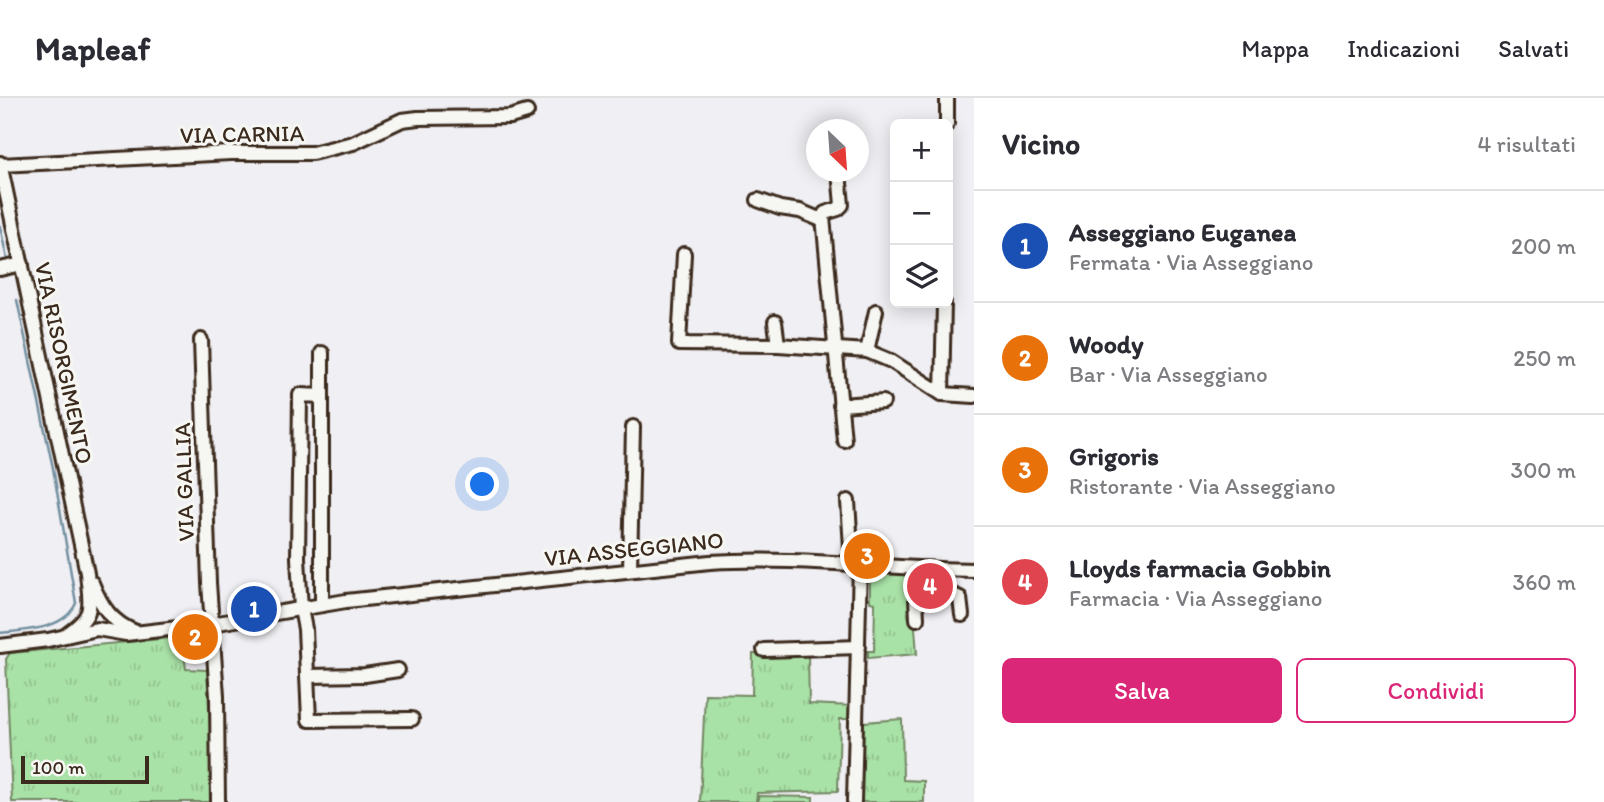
<!DOCTYPE html>
<html lang="it">
<head>
<meta charset="utf-8">
<style>
	:root { --surface:#fff; --page:#f2f2f3; --text:#2b2b33; --muted:#7c7c81; --line:#e1e1e2; --accent:#db2777 }
	body { margin:0; font-family:Itim,sans-serif; background:var(--page); color:var(--text) }
	.controls { position:absolute; right:21px; top:21px; display:grid; overflow:hidden; border-radius:10px; box-shadow:0 4px 18px #0003 }
	.controls button { width:63px; height:63px; display:grid; place-items:center; padding:0; border:0; border-bottom:2px solid var(--line); background:var(--surface); color:var(--text); font:35px sans-serif }
	.compass { position:absolute; left:806px; top:21px; width:63px; height:63px; border-radius:50%; background:var(--surface); box-shadow:0 4px 18px #0003; rotate:155deg }
	.scale { position:absolute; left:21px; bottom:18px; width:128px; box-sizing:border-box; padding-left:7px; border:4px solid #3b2a1e; border-top:0; font-size:19px; line-height:24px; white-space:nowrap; color:#3b2a1e; -webkit-text-stroke:5px #f6f6f2; paint-order:stroke }
	.you { position:absolute; left:483px; top:387px; width:24px; height:24px; margin:-18px; border:5px solid #fff; border-radius:50%; background:#1a73e8; box-shadow:0 0 0 10px #1a73e833 }
	.badge { display:grid; place-items:center; width:46px; height:46px; border-radius:50%; background:var(--accent); color:#fff; font-size:23px; font-weight:700 }
	.pin { position:absolute; translate:-50% -50%; border:4px solid #fff; box-shadow:0 2px 7px #0006 }
	.list { margin:0; padding:0; list-style:none }
	h2 { display:flex; justify-content:space-between; align-items:center; height:91px; margin:0; padding:0 28px; font-size:30px }
	h2 small { font-size:23px; font-weight:400; color:var(--muted) }
	.list li { display:grid; grid-template-columns:46px 1fr auto; gap:21px; align-items:center; box-sizing:border-box; height:112px; padding:0 28px; border-top:2px solid var(--line) }
	.list b { display:block; font-size:26px; white-space:nowrap }
	.list p { margin:0; font-size:23px; white-space:nowrap; color:var(--muted) }
	.list em { font-size:23px; font-style:normal; color:var(--muted) }
	.actions { display:flex; gap:14px; padding:21px 28px }
	.actions a { flex:1; padding:16px 0; border:2px solid var(--accent); border-radius:10px; text-align:center; font-size:24px; color:var(--accent) }
	.actions .main { background:var(--accent); color:#fff }
	.icon { flex:none; width:38px; height:38px; fill:none; stroke:currentColor; stroke-width:2; stroke-linecap:round; stroke-linejoin:round }
	.map { position:relative; flex:none; width:974px; height:704px; overflow:hidden }
	header { display:flex; align-items:center; gap:42px; box-sizing:border-box; height:98px; padding:0 35px; background:var(--surface); border-bottom:2px solid var(--line) }
	header strong { font-size:33px }
	nav { display:flex; gap:38px; margin-inline-start:auto; font-size:24px }
	main { display:flex }
	aside { flex:1; background:var(--surface) }
	.map>svg:first-child { display:block }
</style>
</head>
<body>
<header>
<strong>Mapleaf</strong>
<nav><a>Mappa</a><a>Indicazioni</a><a>Salvati</a></nav>
</header>
<main>
<div class="map">
<svg width="974" height="704" viewBox="0 0 974 704">
	<defs>
		<pattern id="grass-tufts" width="24" height="20" patternUnits="userSpaceOnUse" patternTransform="scale(1.75)"><rect width="24" height="20" fill="#a9e2a7"/><path d="M3 7l-1-3M5 7V3M7 7l1-3M15 17l-1-3M17 17v-4M19 17l1-3" fill="none" stroke="#92c28f"/></pattern>
	</defs>
	<rect width="100%" height="100%" fill="#f0eff3"/>
	<filter id="ink" filterUnits="userSpaceOnUse"><feTurbulence type="fractalNoise" baseFrequency=".0143" numOctaves="2"/><feDisplacementMap in="SourceGraphic" scale="14" xChannelSelector="R" yChannelSelector="G"/><feConvolveMatrix kernelMatrix="1 2 1 2 8 2 1 2 1" color-interpolation-filters="sRGB"/></filter>
	<g filter="url(#ink)">
		<!-- grass -->
		<g fill="url(#grass-tufts)" stroke="#728662" stroke-width="2">
			<path d="M880 476 911 477 917 556 868 560V553H874L875 505 870 504V485Z"/>
			<path d="M182 539 186 571 207 572 214 704H12L6 561 10 555Z"/>
			<path d="M753 556H808L809 606 852 608 851 621H840L838 693 757 695 756 704H700L705 596 752 597Z"/>
			<path d="M902 621 903 682 924 683V704H859L864 624Z"/>
		</g>
		<!-- garden -->
		<path fill="#a9e2a7" stroke="#728662" stroke-width="2" d="M758 698 813 699V704H758Z"/>
		<g fill="none" stroke-linecap="round" stroke-linejoin="round">
			<!-- stream -->
			<g stroke="#7390a1" stroke-width="2.5">
				<path d="M0 128 7 161"/>
				<path d="M0 535C25 532 65 532 76 505L53 370 17 202"/>
			</g>
			<defs>
				<g id="minor">
					<path d="M947 26V0"/>
					<path d="M0 65 87 475C90 509 96 516 66 537"/>
					<path d="M1 67 231 55H312L353 45 402 22 418 20 510 19 527 14"/>
					<path d="M758 102 780 110 800 113 819 121 823 119 825 115 838 111 842 107 839 74"/>
					<path d="M823 119 844 342"/>
					<path d="M684 156 679 246 778 247 867 253 891 263 942 296 974 298"/>
					<path d="M0 171 22 166"/>
					<path d="M775 224 778 247"/>
					<path d="M201 242 209 485 217 598 218 704"/>
					<path d="M867 253 876 213"/>
					<path d="M942 296 944 205"/>
					<path d="M322 298V255"/>
					<path d="M840 307 883 304"/>
					<path d="M848 403 852 465"/>
					<path d="M912 471 915 479 917 521"/>
					<path d="M630 472 633 329"/>
					<path d="M943 472 944 493 960 500 962 517"/>
					<path d="M92 485C101 508 112 525 136 534"/>
					<path d="M322 507V298L300 297 298 460 301 511 305 531 309 622 412 621"/>
					<path d="M0 548 48 542 97 531 126 536 212 526 346 503 710 464C798 458 886 471 974 472"/>
					<path d="M764 552 859 549"/>
					<path d="M307 578 365 577 398 572"/>
					<path d="M854 704 860 466"/>
				</g>
			</defs>
			<!-- minor casing -->
			<use href="#minor" stroke="#3b2a1e" stroke-width="18"/>
			<!-- minor -->
			<use href="#minor" stroke="#f6f6f2" stroke-width="12"/>
		</g>
	</g>
	<g text-anchor="middle" stroke-width="6" stroke-linejoin="round" paint-order="stroke">
		<!-- street labels -->
		<g font-size="23" fill="#3b2a1e" stroke="#f6f6f2">
			<text transform="translate(242 36) rotate(-1)" y="8">VIA CARNIA</text>
			<text transform="translate(64 265) rotate(78)" y="8">VIA RISORGIMENTO</text>
			<text transform="translate(184 384) rotate(-92)" y="8">VIA GALLIA</text>
			<text transform="translate(634 451) rotate(-6)" y="8">VIA ASSEGGIANO</text>
		</g>
	</g>
</svg>
<div class="controls">
<button>+</button>
<button>−</button>
<button><svg class="icon" aria-label="layers" viewBox="0 0 24 24"><path d="M12 4l9 5-9 5-9-5zM3 14l9 5 9-5"/></svg></button>
</div>
<svg class="compass" viewBox="-18 -18 36 36"><path d="M0-13l5 13h-10z" fill="#e53935"/><path d="M0 13l5-13h-10z" fill="#7c7c81"/></svg>
<div class="scale">100 m</div>
<div class="you"></div>
<div class="pin badge" style="left:254px;top:511px;background:#1a4fb4">1</div>
<div class="pin badge" style="left:195px;top:539px;background:#e8710a">2</div>
<div class="pin badge" style="left:867px;top:458px;background:#e8710a">3</div>
<div class="pin badge" style="left:930px;top:488px;background:#e0444e">4</div>
</div>
<aside>
<h2>Vicino<small>4 risultati</small></h2>
<ul class="list">
<li><span class="badge" style="background:#1a4fb4">1</span><div><b>Asseggiano Euganea</b><p>Fermata · Via Asseggiano</p></div><em>200 m</em></li>
<li><span class="badge" style="background:#e8710a">2</span><div><b>Woody</b><p>Bar · Via Asseggiano</p></div><em>250 m</em></li>
<li><span class="badge" style="background:#e8710a">3</span><div><b>Grigoris</b><p>Ristorante · Via Asseggiano</p></div><em>300 m</em></li>
<li><span class="badge" style="background:#e0444e">4</span><div><b>Lloyds farmacia Gobbin</b><p>Farmacia · Via Asseggiano</p></div><em>360 m</em></li>
</ul>
<div class="actions"><a class="main">Salva</a><a>Condividi</a></div>
</aside>
</main>
</body>
</html>
